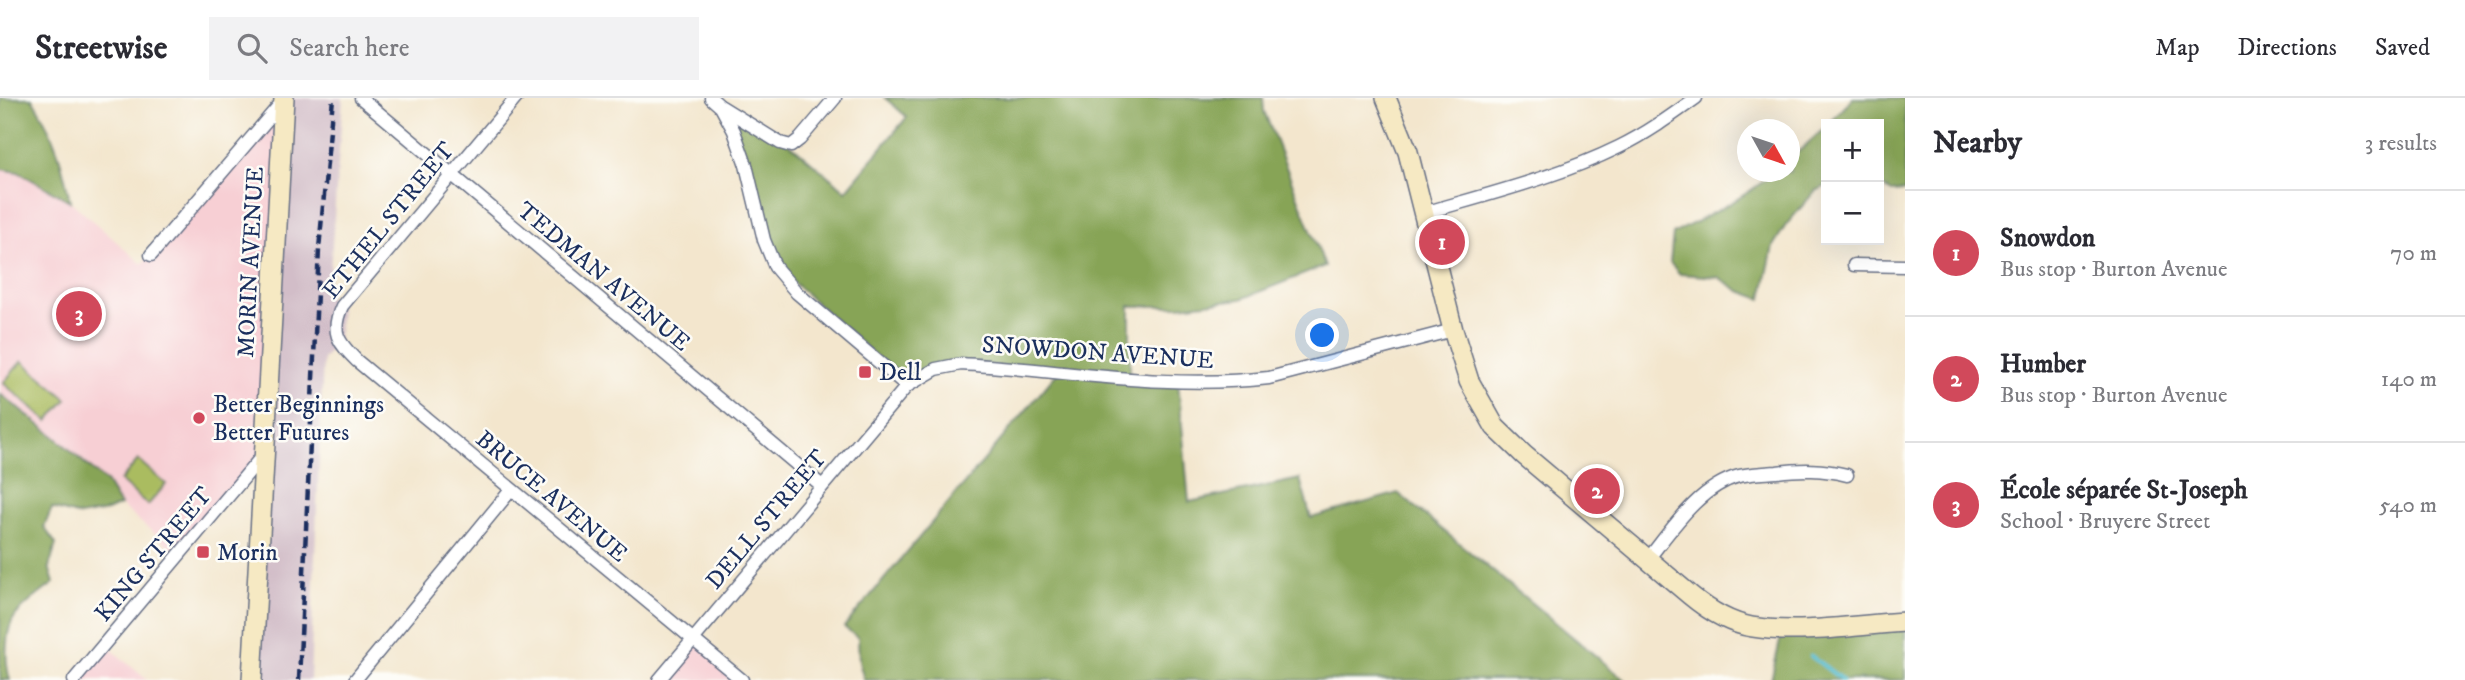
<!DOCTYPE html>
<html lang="en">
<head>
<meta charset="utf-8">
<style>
	:root { --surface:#fff; --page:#f2f2f3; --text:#2b2b33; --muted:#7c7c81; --line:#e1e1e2; --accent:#d1495b }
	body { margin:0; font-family:"IM FELL DW Pica",serif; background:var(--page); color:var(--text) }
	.controls { position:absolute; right:21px; top:21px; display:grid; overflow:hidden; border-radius:0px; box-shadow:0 7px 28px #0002 }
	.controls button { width:63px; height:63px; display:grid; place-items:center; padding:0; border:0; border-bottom:2px solid var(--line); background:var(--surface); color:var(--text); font:35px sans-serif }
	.compass { position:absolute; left:1737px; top:21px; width:63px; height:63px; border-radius:50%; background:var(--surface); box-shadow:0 7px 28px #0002; rotate:130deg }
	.you { position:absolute; left:1323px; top:238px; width:24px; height:24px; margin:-18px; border:5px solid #fff; border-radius:50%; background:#1a73e8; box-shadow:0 0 0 10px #1a73e833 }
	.badge { display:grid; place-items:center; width:46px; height:46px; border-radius:50%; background:var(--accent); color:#fff; font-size:23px; font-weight:700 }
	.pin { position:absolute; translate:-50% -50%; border:4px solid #fff; box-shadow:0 2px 7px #0006 }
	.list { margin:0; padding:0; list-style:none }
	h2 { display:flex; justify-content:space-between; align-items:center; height:91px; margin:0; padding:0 28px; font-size:30px }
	h2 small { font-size:23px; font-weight:400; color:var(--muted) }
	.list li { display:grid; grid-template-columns:46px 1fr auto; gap:21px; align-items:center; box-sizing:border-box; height:126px; padding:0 28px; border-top:2px solid var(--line) }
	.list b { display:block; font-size:26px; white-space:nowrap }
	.list p { margin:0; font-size:23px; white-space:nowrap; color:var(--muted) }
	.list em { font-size:23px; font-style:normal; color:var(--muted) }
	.icon { flex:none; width:38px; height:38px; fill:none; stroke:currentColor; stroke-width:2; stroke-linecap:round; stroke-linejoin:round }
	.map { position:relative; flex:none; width:1905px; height:582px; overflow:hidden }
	header { display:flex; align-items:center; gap:42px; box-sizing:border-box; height:98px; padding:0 35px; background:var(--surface); border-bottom:2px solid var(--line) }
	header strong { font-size:33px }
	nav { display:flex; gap:38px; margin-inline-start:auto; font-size:24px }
	.search { width:490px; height:63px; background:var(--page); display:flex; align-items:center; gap:18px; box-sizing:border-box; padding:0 24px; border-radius:0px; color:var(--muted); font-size:26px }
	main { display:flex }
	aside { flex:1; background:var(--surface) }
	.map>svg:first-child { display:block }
</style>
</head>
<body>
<header>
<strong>Streetwise</strong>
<div class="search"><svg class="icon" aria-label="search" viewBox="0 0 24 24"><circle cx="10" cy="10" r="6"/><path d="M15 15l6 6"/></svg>Search here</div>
<nav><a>Map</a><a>Directions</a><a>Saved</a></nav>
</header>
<main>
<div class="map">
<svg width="1905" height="582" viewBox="0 0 1905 582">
	<rect width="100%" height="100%" fill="#fdfcf7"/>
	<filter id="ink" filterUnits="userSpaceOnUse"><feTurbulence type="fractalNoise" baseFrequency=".0143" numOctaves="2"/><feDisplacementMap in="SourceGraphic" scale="14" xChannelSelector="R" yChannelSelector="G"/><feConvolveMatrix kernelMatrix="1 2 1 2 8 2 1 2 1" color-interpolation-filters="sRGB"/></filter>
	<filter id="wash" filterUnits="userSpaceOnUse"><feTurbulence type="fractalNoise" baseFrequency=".00686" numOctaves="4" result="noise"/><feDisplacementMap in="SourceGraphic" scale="28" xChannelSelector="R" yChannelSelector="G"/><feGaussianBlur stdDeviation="1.57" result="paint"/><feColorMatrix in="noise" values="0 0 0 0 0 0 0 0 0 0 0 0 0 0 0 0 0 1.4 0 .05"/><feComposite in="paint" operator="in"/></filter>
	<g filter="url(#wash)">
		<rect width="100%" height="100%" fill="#f3e6cd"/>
		<!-- built -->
		<g fill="#f7cfd4">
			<path d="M283 2 263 356 179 456 120 407 106 384 53 337 0 296V71L18 74 70 103 142 166Z"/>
			<path d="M692 541 740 582H657Z"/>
			<path d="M104 545 147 582H73Z"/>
		</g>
		<!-- industrial -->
		<path fill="#d2bdc8" d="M283 0H343L328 199 341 207 338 243 323 261 310 582H251Z"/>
		<!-- green -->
		<g fill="#aabc60" stroke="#62765f" stroke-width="2">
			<path d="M22 263 67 301 48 323 3 285Z"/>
			<path d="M138 362 166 386 148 407 120 383Z"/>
		</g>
		<!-- forest -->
		<g fill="#87a456" stroke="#516a5a" stroke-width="2">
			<path d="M0 0H32C55 38 61 60 70 103L18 74 0 71Z"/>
			<path d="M885 0H1263L1264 13 1325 168 1241 201 1179 208H1130V280L1178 283 1189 404 1300 381 1311 420 1398 395 1625 582H864L859 564 858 540 844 529 1058 274 961 265 907 286 776 169 722 8 790 46 846 93 907 19Z"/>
			<path d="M1853 0H1905V93L1892 94 1879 86V26H1829Z"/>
			<path d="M1826 29V88L1815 93 1786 127 1773 148 1762 201 1740 193 1718 179 1680 176 1670 165 1673 136C1708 117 1745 100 1775 74H1790V61Z"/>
			<path d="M0 296 53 337 106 384 120 407 107 413 80 418 52 410 44 429 56 446 49 469 54 485C41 495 27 504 16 517 4 532 5 565 10 582H0Z"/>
			<path d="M1905 522V582H1771L1783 530Z"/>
		</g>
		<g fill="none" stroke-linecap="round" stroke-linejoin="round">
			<!-- stream -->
			<path stroke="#50bacd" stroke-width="4.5" d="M1811 558 1842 582"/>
		</g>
	</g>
	<g filter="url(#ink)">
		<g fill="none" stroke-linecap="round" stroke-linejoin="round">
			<defs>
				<g id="street">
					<path d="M361 0 821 387"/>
					<path d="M516 0 342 208C330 234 338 244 357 263L742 582"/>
					<path d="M711 0 721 9 734 33 746 67 764 142 775 169 797 195 907 288"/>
					<path d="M722 9 780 45 791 48 800 41 835 0"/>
					<path d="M1424 115C1489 96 1558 79 1619 49 1646 36 1671 18 1696 0"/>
					<path d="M151 157 283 3"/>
					<path d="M1854 167 1905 168"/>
					<path d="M1648 461C1672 431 1700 388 1739 378 1751 375 1765 375 1777 374 1802 371 1822 371 1847 377"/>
					<path d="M74 582 263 357"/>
					<path d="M355 582 511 392"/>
					<path d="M659 582 907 288 936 271 961 266C1065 272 1164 292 1269 280L1453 232"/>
				</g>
				<g id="secondary">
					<path d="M1386 0 1408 54 1453 232 1469 283 1495 329 1524 357 1690 497C1708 512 1728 525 1752 529 1802 537 1855 527 1905 524"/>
					<path d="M252 582 284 0"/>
				</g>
			</defs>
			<!-- street casing -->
			<use href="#street" stroke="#676f85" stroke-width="15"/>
			<!-- secondary casing -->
			<use href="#secondary" stroke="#676f85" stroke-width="22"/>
			<!-- street -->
			<use href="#street" stroke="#fff" stroke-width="12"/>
			<!-- secondary -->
			<use href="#secondary" stroke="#f6e9c3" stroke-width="19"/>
			<!-- rail -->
			<path stroke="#1b2f5e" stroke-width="4.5" stroke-dasharray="10 5" stroke-linecap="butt" d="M299 582 319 151 333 0"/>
		</g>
	</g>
	<!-- markers -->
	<g fill="#d1495b" stroke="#fdfcf7" stroke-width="2.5">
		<rect x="858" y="267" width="14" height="14" rx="3.5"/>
		<circle cx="199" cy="320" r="7"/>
		<rect x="196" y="447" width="14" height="14" rx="3.5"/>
	</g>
	<g text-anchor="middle" stroke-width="5" stroke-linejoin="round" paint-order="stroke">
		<!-- street labels -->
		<g font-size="24" fill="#1b2f5e" stroke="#fdfcf7">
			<text transform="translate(388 122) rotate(-51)" y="8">ETHEL STREET</text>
			<text transform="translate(250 164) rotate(-87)" y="8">MORIN AVENUE</text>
			<text transform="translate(604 178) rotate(40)" y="8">TEDMAN AVENUE</text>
			<text transform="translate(1098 254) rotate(4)" y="8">SNOWDON AVENUE</text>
			<text transform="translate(552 398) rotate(40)" y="8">BRUCE AVENUE</text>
			<text transform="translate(766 421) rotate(-50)" y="8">DELL STREET</text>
			<text transform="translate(153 456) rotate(-50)" y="8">KING STREET</text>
		</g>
		<!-- poi labels -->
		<g font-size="24" fill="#1b2f5e" stroke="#fdfcf7" text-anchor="start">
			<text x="879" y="282">Dell</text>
			<text x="213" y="314">Better Beginnings<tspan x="213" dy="28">Better Futures</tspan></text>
			<text x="217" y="462">Morin</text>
		</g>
	</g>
</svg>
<div class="controls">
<button>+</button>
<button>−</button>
</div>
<svg class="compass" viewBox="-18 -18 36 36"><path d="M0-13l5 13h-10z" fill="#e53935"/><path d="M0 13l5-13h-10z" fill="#7c7c81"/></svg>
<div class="you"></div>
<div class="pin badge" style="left:1442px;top:144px">1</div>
<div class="pin badge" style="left:1597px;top:393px">2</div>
<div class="pin badge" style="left:79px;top:216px">3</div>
</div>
<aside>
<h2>Nearby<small>3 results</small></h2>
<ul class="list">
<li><span class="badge">1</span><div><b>Snowdon</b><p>Bus stop · Burton Avenue</p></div><em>70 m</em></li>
<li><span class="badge">2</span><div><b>Humber</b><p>Bus stop · Burton Avenue</p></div><em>140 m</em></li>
<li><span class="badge">3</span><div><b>École séparée St-Joseph</b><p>School · Bruyere Street</p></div><em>540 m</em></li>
</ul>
</aside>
</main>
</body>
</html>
